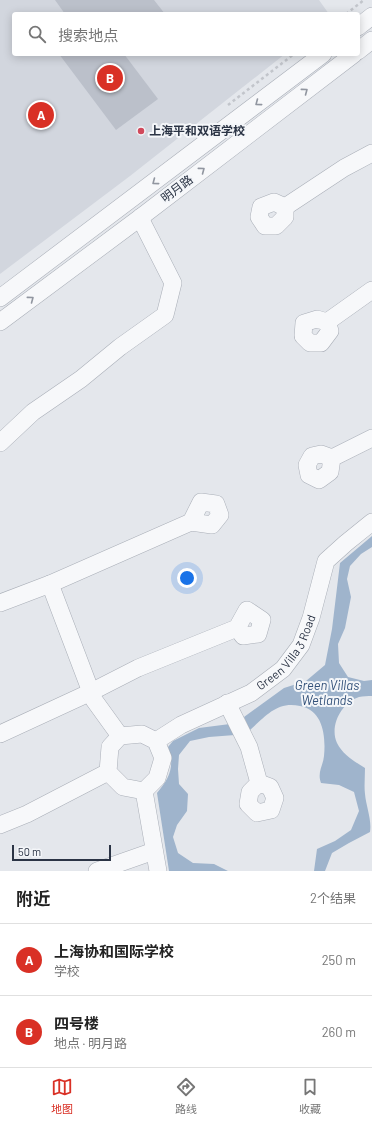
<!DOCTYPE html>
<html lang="zh">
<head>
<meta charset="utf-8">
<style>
	:root { --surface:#fff; --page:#f6f6f6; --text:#222; --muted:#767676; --line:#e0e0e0; --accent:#d93025 }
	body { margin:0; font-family:Barlow,"Noto Sans SC",sans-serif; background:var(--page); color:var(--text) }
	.scale { position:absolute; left:12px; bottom:10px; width:99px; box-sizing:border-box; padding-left:4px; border:2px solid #2b3445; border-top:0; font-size:11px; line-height:14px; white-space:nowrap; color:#2b3445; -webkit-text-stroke:3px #f4f6f9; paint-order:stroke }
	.you { position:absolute; left:187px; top:578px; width:14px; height:14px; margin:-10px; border:3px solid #fff; border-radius:50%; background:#1a73e8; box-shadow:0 0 0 6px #1a73e833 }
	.badge { display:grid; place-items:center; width:26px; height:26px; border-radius:50%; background:var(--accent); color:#fff; font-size:13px; font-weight:700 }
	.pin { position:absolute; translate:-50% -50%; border:2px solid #fff; box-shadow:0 1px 4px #0006 }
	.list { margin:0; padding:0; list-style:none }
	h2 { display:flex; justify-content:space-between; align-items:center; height:52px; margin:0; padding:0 16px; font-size:17px }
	h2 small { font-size:13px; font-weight:400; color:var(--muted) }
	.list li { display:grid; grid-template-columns:26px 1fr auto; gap:12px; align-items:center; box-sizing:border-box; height:72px; padding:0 16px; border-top:1px solid var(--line) }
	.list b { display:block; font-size:15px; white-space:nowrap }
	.list p { margin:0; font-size:13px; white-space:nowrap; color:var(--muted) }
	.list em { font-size:13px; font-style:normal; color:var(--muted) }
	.icon { flex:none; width:22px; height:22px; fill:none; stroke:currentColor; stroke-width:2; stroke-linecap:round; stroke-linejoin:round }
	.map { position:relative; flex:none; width:372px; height:871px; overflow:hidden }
	.search { position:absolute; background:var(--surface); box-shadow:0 2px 10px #0003; left:12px; right:12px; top:12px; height:44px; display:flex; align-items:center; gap:10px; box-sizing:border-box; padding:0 14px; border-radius:4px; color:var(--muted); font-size:15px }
	.sheet { height:196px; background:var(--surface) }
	nav { display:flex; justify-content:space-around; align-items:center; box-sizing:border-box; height:56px; border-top:1px solid var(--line); background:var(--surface); font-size:11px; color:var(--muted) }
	nav a { display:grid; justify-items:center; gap:2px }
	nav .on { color:var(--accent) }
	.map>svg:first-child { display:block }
</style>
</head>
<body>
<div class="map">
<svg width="372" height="871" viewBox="0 0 372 871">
	<rect width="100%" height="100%" fill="#e4e7ec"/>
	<!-- built -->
	<path fill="#d2d6de" d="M0 0H319L329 14H14V54H285L130 176 0 274Z"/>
	<!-- water -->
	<g fill="#9fb4cc">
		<path d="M372 536V547L361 554 350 566 347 579 351 597 345 628 338 644 339 663 348 677 364 681 372 680V696C368 696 363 696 359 697 342 702 329 726 337 743 343 755 354 761 365 768 365 777 364 786 365 794 366 806 372 820 370 832L349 843 332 853 325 871H314L317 849 335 841 351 830 359 811 354 792 339 785 321 783C317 772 323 766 324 756 326 736 323 710 300 706 277 701 266 716 250 730L244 717 284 688 306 681 325 665 332 629 340 563Z"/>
		<path d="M230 724 235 735 209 737 190 741 179 755 178 769 179 784 188 794 187 811 177 825 173 837 178 853 193 863 214 864 228 871H169L157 793C170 778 175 766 168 747L173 741 199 728Z"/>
	</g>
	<!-- building -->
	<g fill="#bbc0ca">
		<path d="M55 0H154L165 14H65Z"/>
		<path d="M59 54H124L158 99 116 130Z"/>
	</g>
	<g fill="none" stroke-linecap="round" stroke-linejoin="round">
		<defs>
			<g id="minor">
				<path d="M358 27 372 16"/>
				<path d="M358 51 372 40"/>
				<path d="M274 202 285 207V217L276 226H265L259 217 261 207Z"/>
				<path d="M285 207 344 168 372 153"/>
				<path d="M0 298 323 54"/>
				<path d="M317 319 327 322 330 331 321 343H310L303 336 304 323Z"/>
				<path d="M0 322 141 217 354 54"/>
				<path d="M327 322 372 290"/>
				<path d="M0 443 33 412 81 379 120 347 165 315 173 283 143 224 141 217"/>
				<path d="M332 458 330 472 319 480 309 475 307 465 312 456 321 454 332 458 372 438"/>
				<path d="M50 584 191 522 201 502 216 504 220 515 212 525 191 522"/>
				<path d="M0 603 50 584 94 700 120 736"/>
				<path d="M227 703 249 747 259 783 250 792 248 804 257 813 271 810 275 798 270 787 259 783"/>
				<path d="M0 734 91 692 138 668 237 628 247 610 262 620 258 634 243 636 237 628"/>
				<path d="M142 734 156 741 163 758 157 778 144 791 123 787 108 772 110 747 120 736Z"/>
				<path id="s1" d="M156 741 181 725 251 693 283 669 301 645 311 618 326 561 346 543 372 522"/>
				<path d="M144 791 158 871"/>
				<path d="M0 825 27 814 108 772"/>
				<path d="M97 871 154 851"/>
			</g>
		</defs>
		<!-- minor casing -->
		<use href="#minor" stroke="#a9aeb7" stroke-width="18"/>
		<!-- path -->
		<g stroke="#c2c5cb" stroke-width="2.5" stroke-dasharray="3 3" stroke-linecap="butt">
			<path d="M346 14 364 0"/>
			<path d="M228 105 294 54"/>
		</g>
		<!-- minor -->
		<use href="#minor" stroke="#f7f8fa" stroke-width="17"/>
	</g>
	<!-- one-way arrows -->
	<defs><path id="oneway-chevron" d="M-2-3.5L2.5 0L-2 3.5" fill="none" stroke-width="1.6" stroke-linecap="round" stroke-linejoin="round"/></defs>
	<g stroke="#9196a0">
		<use href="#oneway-chevron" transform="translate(305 91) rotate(-37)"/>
		<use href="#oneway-chevron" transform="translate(258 103) rotate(143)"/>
		<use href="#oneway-chevron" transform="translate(202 170) rotate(-37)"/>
		<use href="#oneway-chevron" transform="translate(155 182) rotate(143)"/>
		<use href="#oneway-chevron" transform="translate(31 299) rotate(-37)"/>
	</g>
	<!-- markers -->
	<circle fill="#d1495b" stroke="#f4f6f9" stroke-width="1.5" cx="141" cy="131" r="4"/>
	<g text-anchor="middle" stroke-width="4" stroke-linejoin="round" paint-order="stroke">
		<!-- poi labels -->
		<g font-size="12" font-weight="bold" fill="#2b3445" stroke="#f4f6f9" text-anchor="start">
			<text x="149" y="135">上海平和双语学校</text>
		</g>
		<!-- street labels -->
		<g font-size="12" fill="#2b3445" stroke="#f4f6f9">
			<text transform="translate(177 189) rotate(-37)" y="4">明月路</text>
			<text dy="4" stroke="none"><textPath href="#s1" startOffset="162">Green Villa 3 Road</textPath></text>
		</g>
		<!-- water labels -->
		<g font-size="13" font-style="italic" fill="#34527a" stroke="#f4f6f9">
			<text x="327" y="690">Green Villas<tspan x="327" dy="15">Wetlands</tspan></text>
		</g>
	</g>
</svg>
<div class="scale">50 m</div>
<div class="you"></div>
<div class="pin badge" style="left:41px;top:115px">A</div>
<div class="pin badge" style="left:110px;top:78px">B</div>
<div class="search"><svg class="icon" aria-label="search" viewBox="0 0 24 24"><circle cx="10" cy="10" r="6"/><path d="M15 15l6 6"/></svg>搜索地点</div>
</div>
<section class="sheet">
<h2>附近<small>2个结果</small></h2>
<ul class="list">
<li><span class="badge">A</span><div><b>上海协和国际学校</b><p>学校</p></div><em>250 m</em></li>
<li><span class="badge">B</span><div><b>四号楼</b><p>地点 · 明月路</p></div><em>260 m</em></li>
</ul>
</section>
<nav>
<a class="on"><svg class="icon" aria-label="map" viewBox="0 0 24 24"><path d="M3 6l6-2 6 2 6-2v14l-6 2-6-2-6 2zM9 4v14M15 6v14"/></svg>地图</a>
<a><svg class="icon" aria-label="directions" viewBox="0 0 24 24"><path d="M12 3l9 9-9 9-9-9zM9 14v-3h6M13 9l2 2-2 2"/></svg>路线</a>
<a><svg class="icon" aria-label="saved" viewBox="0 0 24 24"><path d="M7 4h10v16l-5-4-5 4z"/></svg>收藏</a>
</nav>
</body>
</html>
